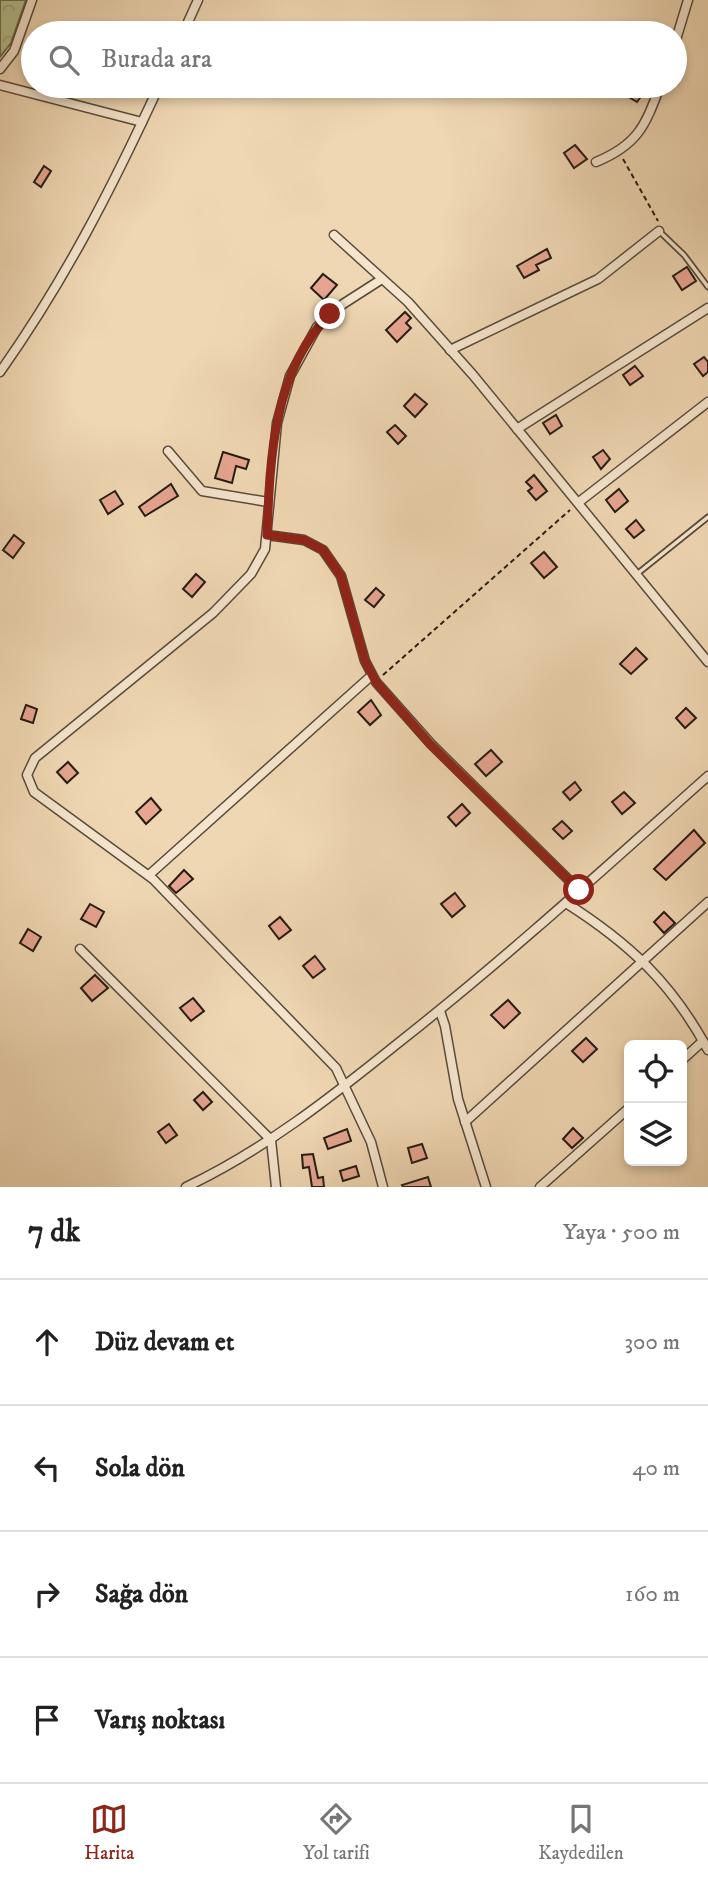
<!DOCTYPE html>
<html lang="tr">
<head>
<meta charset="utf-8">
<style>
	:root { --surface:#fff; --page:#f6f6f6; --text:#222; --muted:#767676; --line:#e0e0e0; --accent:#8f2418 }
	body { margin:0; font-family:"IM FELL DW Pica",serif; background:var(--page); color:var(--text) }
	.controls { position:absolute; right:21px; bottom:21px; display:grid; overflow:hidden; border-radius:10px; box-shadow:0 4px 10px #0003 }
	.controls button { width:63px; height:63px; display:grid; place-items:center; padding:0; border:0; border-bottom:2px solid var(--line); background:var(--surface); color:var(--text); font:35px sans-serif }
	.stop { position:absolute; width:21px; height:21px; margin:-16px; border:5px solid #8f2418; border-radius:50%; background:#fff }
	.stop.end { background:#8f2418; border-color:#fff; box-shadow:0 2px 7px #0008 }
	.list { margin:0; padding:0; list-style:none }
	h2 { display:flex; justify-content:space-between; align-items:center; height:91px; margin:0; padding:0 28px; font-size:30px }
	h2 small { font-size:23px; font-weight:400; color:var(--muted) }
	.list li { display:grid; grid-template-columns:46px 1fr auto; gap:21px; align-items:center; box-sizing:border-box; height:126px; padding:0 28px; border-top:2px solid var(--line) }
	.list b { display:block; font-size:26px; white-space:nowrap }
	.list em { font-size:23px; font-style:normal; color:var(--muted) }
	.icon { flex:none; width:38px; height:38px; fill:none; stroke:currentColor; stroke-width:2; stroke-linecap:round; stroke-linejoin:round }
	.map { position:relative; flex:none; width:708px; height:1187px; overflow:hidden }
	.search { position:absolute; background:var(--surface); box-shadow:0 4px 10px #0003; left:21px; right:21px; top:21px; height:77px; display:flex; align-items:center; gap:18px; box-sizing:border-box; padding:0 24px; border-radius:38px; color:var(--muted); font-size:26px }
	.sheet { height:595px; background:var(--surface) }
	nav { display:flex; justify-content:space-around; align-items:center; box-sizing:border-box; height:98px; border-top:2px solid var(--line); background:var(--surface); font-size:19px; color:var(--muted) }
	nav a { display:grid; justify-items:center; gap:4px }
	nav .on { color:var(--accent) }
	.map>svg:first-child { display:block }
</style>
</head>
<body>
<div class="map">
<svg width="708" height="1187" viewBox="0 0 708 1187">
	<defs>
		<pattern id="forest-crowns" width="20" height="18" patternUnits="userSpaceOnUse" patternTransform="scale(1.75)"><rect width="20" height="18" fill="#b5bf8f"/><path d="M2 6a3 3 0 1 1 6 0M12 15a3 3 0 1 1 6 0" fill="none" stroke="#9ca47a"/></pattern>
	</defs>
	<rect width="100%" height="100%" fill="#efd7b3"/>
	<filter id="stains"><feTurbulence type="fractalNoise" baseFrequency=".00286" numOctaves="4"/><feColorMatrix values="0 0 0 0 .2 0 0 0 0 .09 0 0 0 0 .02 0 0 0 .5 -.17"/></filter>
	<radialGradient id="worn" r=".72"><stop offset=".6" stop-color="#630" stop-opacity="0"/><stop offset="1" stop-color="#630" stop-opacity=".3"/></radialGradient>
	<!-- forest -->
	<path fill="url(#forest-crowns)" stroke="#6c6e51" stroke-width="2" d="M0 0H26L11 43 0 57Z"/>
	<!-- building -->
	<g fill="#e8a591" stroke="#241c13" stroke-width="2">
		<path d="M634 86 645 91 637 102 627 96Z"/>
		<path d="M575 145 587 159 574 168 564 153Z"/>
		<path d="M44 166 51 171 41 187 34 182Z"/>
		<path d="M547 249 551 258 536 265 539 270 524 278 517 266Z"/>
		<path d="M687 267 696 281 682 290 673 276Z"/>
		<path d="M323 274 337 285 324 300 311 288Z"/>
		<path d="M405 312 411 318 406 323 411 328 397 342 386 330Z"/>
		<path d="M704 357 708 362V372L703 376 694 364Z"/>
		<path d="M635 366 643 376 630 385 623 375Z"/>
		<path d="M415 394 427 404 415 417 404 406Z"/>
		<path d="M556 415 562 426 550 434 543 423Z"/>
		<path d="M395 425 406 436 398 444 387 432Z"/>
		<path d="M603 450 610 459 601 469 593 457Z"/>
		<path d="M223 452 249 460 246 469 236 466 232 483 215 478Z"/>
		<path d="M534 475 547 491 536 500 528 491 532 488 526 482Z"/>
		<path d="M171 484 178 496 145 516 139 507Z"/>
		<path d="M619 489 628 501 615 512 606 500Z"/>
		<path d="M115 491 123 504 108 514 100 500Z"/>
		<path d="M636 520 644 530 634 538 626 529Z"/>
		<path d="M14 535 24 543 13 558 3 550Z"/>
		<path d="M544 552 557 567 544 578 531 563Z"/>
		<path d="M196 574 205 582 192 597 183 589Z"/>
		<path d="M376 588 384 595 374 607 365 600Z"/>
		<path d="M636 648 647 659 631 674 620 664Z"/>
		<path d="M371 700 381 715 370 725 358 712Z"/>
		<path d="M26 705 37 709 33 723 21 719Z"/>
		<path d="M686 708 696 718 685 728 676 718Z"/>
		<path d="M491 750 502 762 486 776 475 764Z"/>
		<path d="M68 762 78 773 67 783 57 772Z"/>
		<path d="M575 782 581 790 570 800 563 792Z"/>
		<path d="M624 792 635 803 622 814 612 802Z"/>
		<path d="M151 798 161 810 146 824 136 812Z"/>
		<path d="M462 804 470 813 456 826 448 817Z"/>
		<path d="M562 821 572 831 563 839 553 829Z"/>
		<path d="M694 830 705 843 666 880 654 869Z"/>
		<path d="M184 870 193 879 176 893 169 886Z"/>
		<path d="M455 893 465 906 452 917 441 904Z"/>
		<path d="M90 904 104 912 96 927 81 919Z"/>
		<path d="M664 912 675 923 664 933 654 922Z"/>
		<path d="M280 917 291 930 279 939 269 926Z"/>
		<path d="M28 929 41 937 33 951 20 943Z"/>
		<path d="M315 956 325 969 313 978 303 966Z"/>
		<path d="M95 975 108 988 92 1001 81 988Z"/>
		<path d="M193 998 204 1011 191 1021 180 1008Z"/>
		<path d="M508 1000 520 1013 504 1028 491 1015Z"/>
		<path d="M586 1038 597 1049 583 1062 572 1051Z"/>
		<path d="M203 1092 212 1102 203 1110 194 1100Z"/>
		<path d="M169 1124 177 1135 166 1143 158 1132Z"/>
		<path d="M573 1128 583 1138 572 1148 563 1139Z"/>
		<path d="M347 1129 351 1141 328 1149 324 1138Z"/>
		<path d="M422 1144 427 1158 412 1163 408 1148Z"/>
		<path d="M313 1154 318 1178 323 1177 324 1187H312L309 1167 303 1168 302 1155Z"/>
		<path d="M356 1166 359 1176 343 1181 340 1171Z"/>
		<path d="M428 1177 431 1187H403L402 1185Z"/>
	</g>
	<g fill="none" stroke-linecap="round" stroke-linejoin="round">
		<defs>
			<g id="service">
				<path d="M659 231 684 255 708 287"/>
				<path d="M637 574 708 517"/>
			</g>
			<g id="minor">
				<path d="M183 33 198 0"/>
				<path d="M675 43 688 0"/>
				<path d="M0 69 14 51 32 0"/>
				<path d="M0 85 142 122"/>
				<path d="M596 162C637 145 645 127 660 86"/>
				<path d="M334 235 408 302 473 375 708 662"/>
				<path d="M382 279 343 304 317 327 290 376 277 423 265 549 251 574 213 613 35 758 27 775 34 792 153 879 336 1068 371 1142 383 1187"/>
				<path d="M450 350 598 279 659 231"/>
				<path d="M0 372C65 280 112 188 159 86"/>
				<path d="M517 429 708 308"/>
				<path d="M168 451 202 491 268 502"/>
				<path d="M579 502 708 402"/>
				<path d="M267 535 304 540 323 550 341 576 365 661 376 682 431 744 579 890"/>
				<path d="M149 875 371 676"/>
				<path d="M566 903C629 943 672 983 708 1050"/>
				<path d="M80 949 271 1140 276 1187"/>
				<path d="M440 1011 445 1026 458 1099 486 1187"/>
				<path d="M682 1060 703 1041"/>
				<path d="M465 1122 708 902"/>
				<path d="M186 1187C264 1150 330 1098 397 1044 505 959 606 867 708 776"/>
				<path d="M540 1187 629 1108"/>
			</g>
		</defs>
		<!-- service casing -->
		<use href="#service" stroke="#574b3b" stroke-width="7"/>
		<!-- minor casing -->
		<use href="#minor" stroke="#574b3b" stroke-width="11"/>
		<!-- path -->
		<g stroke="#241c13" stroke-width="2" stroke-dasharray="5 3.5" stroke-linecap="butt">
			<path d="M623 159 658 221"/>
			<path d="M383 675 570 510"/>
		</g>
		<!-- service -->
		<use href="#service" stroke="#f5e5ce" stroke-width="3.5"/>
		<!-- minor -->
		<use href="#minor" stroke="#f5e5ce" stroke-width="8"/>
	</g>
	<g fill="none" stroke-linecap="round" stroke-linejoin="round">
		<!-- route -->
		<path stroke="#8f2418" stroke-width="9" d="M330 314C273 371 270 458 267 535L304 540 323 550 341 576 365 661 376 682 430 744 579 890"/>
	</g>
	<rect width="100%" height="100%" filter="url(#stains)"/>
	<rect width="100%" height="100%" fill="url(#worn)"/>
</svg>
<div class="controls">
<button><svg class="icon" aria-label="locate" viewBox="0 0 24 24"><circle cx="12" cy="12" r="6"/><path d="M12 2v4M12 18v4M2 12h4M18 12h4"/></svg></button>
<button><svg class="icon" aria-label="layers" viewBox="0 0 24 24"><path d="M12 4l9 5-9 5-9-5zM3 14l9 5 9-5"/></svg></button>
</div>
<div class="stop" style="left:579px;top:890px"></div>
<div class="stop end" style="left:330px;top:314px"></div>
<div class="search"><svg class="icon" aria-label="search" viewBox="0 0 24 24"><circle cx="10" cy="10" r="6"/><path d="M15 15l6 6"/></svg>Burada ara</div>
</div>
<section class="sheet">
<h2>7 dk<small>Yaya · 500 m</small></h2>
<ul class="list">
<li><svg class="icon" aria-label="ahead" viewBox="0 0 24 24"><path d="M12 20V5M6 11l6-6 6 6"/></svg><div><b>Düz devam et</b></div><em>300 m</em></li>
<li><svg class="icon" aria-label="left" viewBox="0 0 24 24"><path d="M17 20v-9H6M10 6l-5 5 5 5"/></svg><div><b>Sola dön</b></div><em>40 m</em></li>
<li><svg class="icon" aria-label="right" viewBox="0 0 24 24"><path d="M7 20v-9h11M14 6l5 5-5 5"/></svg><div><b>Sağa dön</b></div><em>160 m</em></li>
<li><svg class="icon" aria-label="arrive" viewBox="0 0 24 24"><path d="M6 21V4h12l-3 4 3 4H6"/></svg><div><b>Varış noktası</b></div></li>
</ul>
</section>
<nav>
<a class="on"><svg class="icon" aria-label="map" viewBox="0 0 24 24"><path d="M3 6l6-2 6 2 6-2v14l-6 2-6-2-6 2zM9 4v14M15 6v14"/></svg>Harita</a>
<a><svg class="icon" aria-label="directions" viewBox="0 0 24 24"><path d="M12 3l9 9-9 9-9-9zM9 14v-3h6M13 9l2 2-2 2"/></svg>Yol tarifi</a>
<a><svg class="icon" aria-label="saved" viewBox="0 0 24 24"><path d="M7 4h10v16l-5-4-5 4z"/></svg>Kaydedilen</a>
</nav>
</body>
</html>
